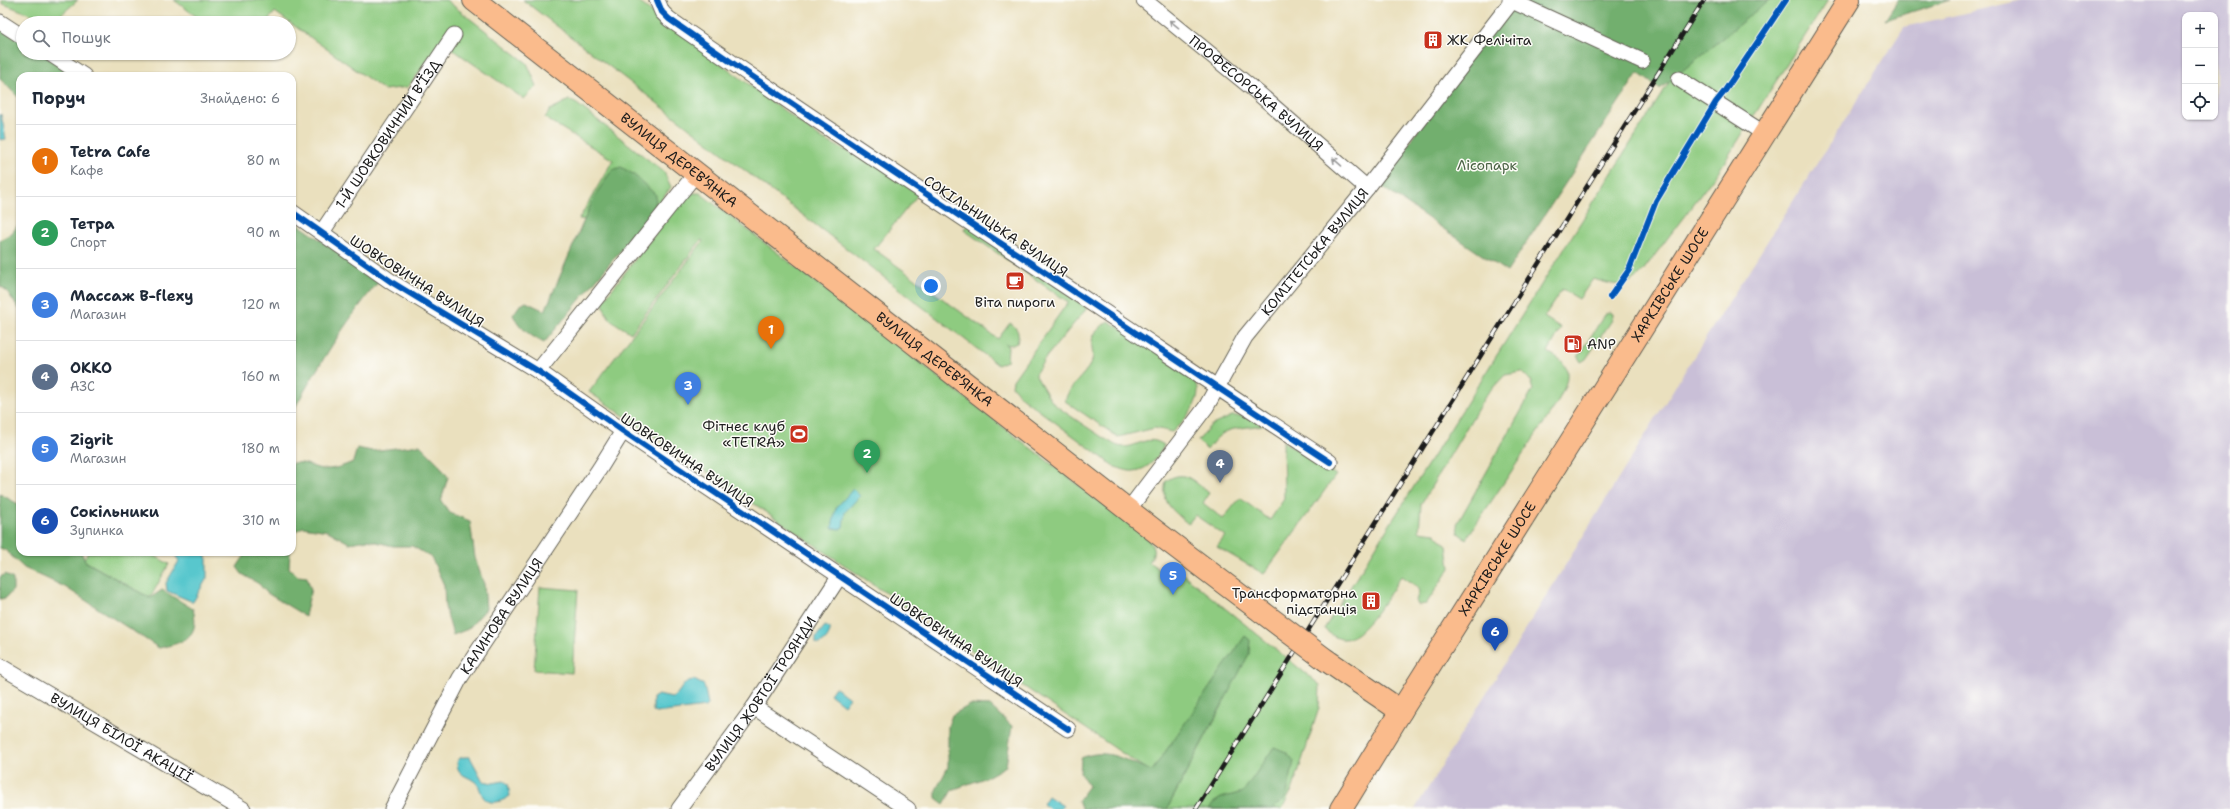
<!DOCTYPE html>
<html lang="uk">
<head>
<meta charset="utf-8">
<style>
	:root { --surface:#fff; --page:#f2f2f3; --text:#1f2937; --muted:#747a83; --line:#e0e1e3; --accent:#ea580c }
	body { margin:0; font-family:"Shantell Sans",sans-serif; background:var(--page); color:var(--text) }
	.controls { position:absolute; right:12px; top:12px; display:grid; overflow:hidden; border-radius:8px; box-shadow:0 1px 3px #0004 }
	.controls button { width:36px; height:36px; display:grid; place-items:center; padding:0; border:0; border-bottom:1px solid var(--line); background:var(--surface); color:var(--text); font:20px sans-serif }
	.you { position:absolute; left:931px; top:286px; width:14px; height:14px; margin:-10px; border:3px solid #fff; border-radius:50%; background:#1a73e8; box-shadow:0 0 0 6px #1a73e833 }
	.badge { display:grid; place-items:center; width:26px; height:26px; border-radius:50%; background:var(--accent); color:#fff; font-size:13px; font-weight:700 }
	.pin { position:absolute; translate:-50% -33px; filter:drop-shadow(0 1px 2px #0008) }
	.pin::after { content:''; position:absolute; top:21px; width:14px; height:12px; background:inherit; clip-path:polygon(0 0,100% 0,50% 100%) }
	.list { margin:0; padding:0; list-style:none }
	h2 { display:flex; justify-content:space-between; align-items:center; height:52px; margin:0; padding:0 16px; font-size:17px }
	h2 small { font-size:13px; font-weight:400; color:var(--muted) }
	.list li { display:grid; grid-template-columns:26px 1fr auto; gap:12px; align-items:center; box-sizing:border-box; height:72px; padding:0 16px; border-top:1px solid var(--line) }
	.list b { display:block; font-size:15px; white-space:nowrap }
	.list p { margin:0; font-size:13px; white-space:nowrap; color:var(--muted) }
	.list em { font-size:13px; font-style:normal; color:var(--muted) }
	.icon { flex:none; width:22px; height:22px; fill:none; stroke:currentColor; stroke-width:2; stroke-linecap:round; stroke-linejoin:round }
	.map { position:relative; flex:none; width:2230px; height:809px; overflow:hidden }
	.search { position:absolute; background:var(--surface); box-shadow:0 1px 3px #0004; left:16px; top:16px; width:280px; height:44px; display:flex; align-items:center; gap:10px; box-sizing:border-box; padding:0 14px; border-radius:22px; color:var(--muted); font-size:15px }
	.panel { position:absolute; background:var(--surface); box-shadow:0 1px 3px #0004; left:16px; top:72px; width:280px; height:484px; border-radius:12px }
	.map>svg:first-child { display:block }
</style>
</head>
<body>
<div class="map">
<svg width="2230" height="809" viewBox="0 0 2230 809">
	<rect width="100%" height="100%" fill="#fdfcf7"/>
	<filter id="ink" filterUnits="userSpaceOnUse"><feTurbulence type="fractalNoise" baseFrequency=".025" numOctaves="2"/><feDisplacementMap in="SourceGraphic" scale="8" xChannelSelector="R" yChannelSelector="G"/><feConvolveMatrix kernelMatrix="1 2 1 2 8 2 1 2 1" color-interpolation-filters="sRGB"/></filter>
	<filter id="wash" filterUnits="userSpaceOnUse"><feTurbulence type="fractalNoise" baseFrequency=".012" numOctaves="4" result="noise"/><feDisplacementMap in="SourceGraphic" scale="16" xChannelSelector="R" yChannelSelector="G"/><feGaussianBlur stdDeviation="0.9" result="paint"/><feColorMatrix in="noise" values="0 0 0 0 0 0 0 0 0 0 0 0 0 0 0 0 0 1.4 0 .05"/><feComposite in="paint" operator="in"/></filter>
	<g filter="url(#wash)">
		<rect width="100%" height="100%" fill="#eae0be"/>
		<!-- industrial -->
		<path fill="#c9bfd7" fill-rule="evenodd" d="M2022 0H2230V809H1415L1686 369 1904 27ZM2185 15H2215V117H2185Z"/>
		<!-- green -->
		<g fill="#8ecb80" stroke="#55744e">
			<path d="M3 0H78L55 20 38 17 1 3Z"/>
			<path d="M174 0H446L527 63 537 86 524 99 442 42 408 87 384 90 275 12 266 23H205Z"/>
			<path d="M523 0H636L822 139 924 187 874 249 998 339 1010 323C1018 329 1020 333 1017 343L1012 345 1005 344 1008 346 1007 361 998 365Z"/>
			<path d="M1756 0H1828L1720 169 1642 272C1624 290 1615 285 1593 279L1579 299 1562 289 1544 317 1561 328 1548 352C1552 355 1560 358 1563 363 1573 375 1562 393 1556 405L1466 539 1458 533 1457 524 1533 390 1530 380 1522 372 1505 375 1486 395 1421 504 1419 531 1435 533 1447 546 1450 568 1426 604 1418 605 1416 601 1419 591 1416 586 1401 576C1392 590 1362 641 1343 639 1336 639 1329 633 1324 629L1709 19Z"/>
			<path d="M569 100 577 104 664 172 671 187 655 209 607 222 579 219 613 160 545 118 550 110Z"/>
			<path d="M693 193H700L1146 537C1154 547 1156 552 1149 562L1164 573 1174 567 1320 685 1319 708 1293 788 1282 809H1167L1223 704 1153 774 589 392 703 241 701 240 631 333C617 324 604 319 603 301L682 199Z"/>
			<path d="M968 224 1087 308 1047 356 1035 374C1041 384 1046 394 1053 403 1058 408 1111 444 1118 446 1136 451 1145 432 1164 445 1159 457 1148 470 1134 471 1128 472 1120 468 1115 467L1021 397 1012 386 1013 380 1068 302 964 230Z"/>
			<path d="M1609 312 1613 314 1612 320 1586 359 1581 362 1578 357 1605 314Z"/>
			<path d="M1108 321C1126 332 1196 370 1198 389 1199 405 1183 422 1172 432L1155 428 1118 437 1065 401C1069 385 1083 378 1091 363 1095 356 1091 350 1092 342 1092 333 1102 326 1108 321Z"/>
			<path d="M1232 416H1250L1262 425C1234 430 1224 425 1207 450L1198 441 1210 426Z"/>
			<path d="M1283 441 1336 475 1264 574 1217 547 1225 536 1195 515 1188 524C1172 509 1161 504 1166 481 1185 468 1194 482 1209 493L1203 503 1223 519 1240 498 1270 520 1284 499Z"/>
			<path d="M88 552H148L169 564 150 598 83 560Z"/>
			<path d="M540 587 578 590 572 673 534 670Z"/>
		</g>
		<!-- forest -->
		<g fill="#72af6e" stroke="#476645">
			<path d="M1510 0H1769L1660 89 1638 73 1507 272 1379 185Z"/>
			<path d="M1898 0H1950L1885 20Z"/>
			<path d="M0 27 23 42V53H40L77 76H20V99L0 79Z"/>
			<path d="M621 167 633 174 656 195 655 209 544 343C531 336 520 329 513 315L519 306 526 302 545 311 594 197 612 170Z"/>
			<path d="M292 220 379 281C345 322 318 366 292 413Z"/>
			<path d="M20 222V310L6 290 0 286V240L12 233Z"/>
			<path d="M420 445 437 462 448 477 441 501 450 513 470 521 475 558 484 584 486 609 468 629 453 635 445 607 444 585 431 557 412 546H393L368 540 349 543 328 531 303 527 292 533V463C306 461 310 467 322 469 333 470 343 466 353 462L357 448 372 451Z"/>
			<path d="M0 494 20 505V552H81L86 562 150 598 162 590 193 609C201 638 182 643 159 648L65 587 24 568 5 550 0 548Z"/>
			<path d="M247 552H290L289 568 298 576 307 577 311 590 305 616 267 593 259 584 242 574 237 567Z"/>
			<path d="M5 574 13 579V590L6 598 0 599V577Z"/>
			<path d="M1245 636 1250 640 1249 654 1167 809H1082L1078 801 1089 786 1080 773 1081 758C1108 746 1127 762 1152 771Z"/>
			<path d="M970 705 990 706 1012 726 1006 766 987 777 952 790 944 804 936 798V790L948 767V726L952 715Z"/>
			<path d="M1274 747 1286 752 1294 761 1286 798 1272 809H1209L1213 803 1221 798 1243 792Z"/>
		</g>
		<!-- water -->
		<g fill="#59c7cd" stroke="#3a7274">
			<path d="M1 114 6 139 0 140V115Z"/>
			<path d="M853 489 860 496 845 512 843 527 840 529 832 528 836 508Z"/>
			<path d="M173 552H204L207 559V578L193 602 167 591 166 583 179 561Z"/>
			<path d="M825 626 830 628C831 634 825 643 819 644L816 643V637Z"/>
			<path d="M694 680 704 685 708 704 705 707 656 713 653 711V698L658 695 672 698C682 692 682 680 694 680Z"/>
			<path d="M835 687 849 698 844 705 830 694Z"/>
			<path d="M464 757H470L483 781 493 783 504 781 508 784 510 796C503 801 491 806 484 798 480 793 480 785 474 781 466 775 457 776 457 762L460 758Z"/>
			<path d="M1048 796 1063 806 1061 809H1050L1043 804Z"/>
		</g>
	</g>
	<g filter="url(#ink)">
		<g fill="none" stroke-linecap="round" stroke-linejoin="round">
			<defs>
				<g id="street">
					<path d="M657 0 662 12 669 19C810 118 954 212 1097 307 1175 359 1252 411 1330 462"/>
					<path id="s1" d="M1144 0 1258 93 1367 188"/>
					<path d="M1510 0 1642 61"/>
					<path d="M0 22 23 37"/>
					<path d="M49 53 84 76"/>
					<path d="M1679 79 1765 134"/>
					<path d="M292 212 393 283 538 371 623 431 1068 729"/>
					<path id="s2" d="M322 232 454 35"/>
					<path d="M538 371 697 172"/>
					<path id="s3" d="M1129 509 1206 407 1245 337 1367 188 1512 1"/>
					<path id="s4" d="M0 666 243 809"/>
					<path d="M754 707 908 809"/>
					<path id="s5" d="M392 809 460 678 600 468 623 431"/>
					<path id="s6" d="M679 809 754 707 839 577"/>
				</g>
				<g id="primary">
					<path id="s7" d="M474 0 1155 531 1262 612"/>
					<path d="M1326 660 1401 711"/>
					<path id="s8" d="M1341 809 1401 711 1849 0"/>
				</g>
			</defs>
			<!-- street casing -->
			<use href="#street" stroke="#646155" stroke-width="17"/>
			<!-- primary casing -->
			<use href="#primary" stroke="#646155" stroke-width="24"/>
			<!-- street -->
			<use href="#street" stroke="#fff" stroke-width="15"/>
			<!-- primary -->
			<use href="#primary" stroke="#fabb8c" stroke-width="22"/>
			<defs>
				<path id="rail" d="M1196 809 1704 0"/>
			</defs>
			<!-- rail casing -->
			<use href="#rail" stroke="#1c1c1c" stroke-width="4.5"/>
			<!-- rail -->
			<use href="#rail" stroke="#fdfcf7" stroke-width="3" stroke-dasharray="9" stroke-linecap="butt"/>
			<defs>
				<path id="primary-bridge" d="M1262 612 1326 660"/>
			</defs>
			<!-- primary-bridge casing -->
			<use href="#primary-bridge" stroke="#646155" stroke-width="24" stroke-linecap="butt"/>
			<!-- primary-bridge -->
			<use href="#primary-bridge" stroke="#fabb8c" stroke-width="22"/>
			<defs>
				<g id="cycleway">
					<path d="M657 0 662 12 669 19C810 118 954 212 1097 307 1175 359 1252 411 1330 462"/>
					<path d="M292 212 393 283 538 371 623 431 1068 729"/>
					<path d="M1610 297 1629 270 1656 201 1716 102 1724 92 1786 0"/>
				</g>
			</defs>
			<!-- cycleway casing -->
			<use href="#cycleway" stroke="#fdfcf7" stroke-width="8"/>
			<!-- cycleway -->
			<use href="#cycleway" stroke="#0057b8" stroke-width="6"/>
		</g>
		<!-- one-way arrows -->
		<defs><path id="oneway-shaft" d="M-6 0H5M1.5-3L5.5 0L1.5 3" fill="none" stroke-width="1.6" stroke-linecap="round" stroke-linejoin="round"/></defs>
		<g stroke="#999">
			<use href="#oneway-shaft" transform="translate(1174 24) rotate(-141)"/>
			<use href="#oneway-shaft" transform="translate(1337 162) rotate(-139)"/>
		</g>
	</g>
	<!-- icons -->
	<defs>
		<symbol id="building-square" viewBox="-11 -11 22 22"><rect x="-9" y="-9" width="18" height="18" rx="4" fill="#c8321e" stroke="#fdfcf7"/><path d="M-4-6H4V6H1V3H-1V6H-4ZM-2.5-4.3h1.7v1.8h-1.7ZM.8-4.3h1.7v1.8H.8ZM-2.5-1h1.7V.8h-1.7ZM.8-1h1.7V.8H.8Z" fill="#fff"/></symbol>
		<symbol id="cafe-square" viewBox="-11 -11 22 22"><rect x="-9" y="-9" width="18" height="18" rx="4" fill="#c8321e" stroke="#fdfcf7"/><path d="M-5.5-4.5H6V0H3Q3 3.5 0 3.5H-2.5Q-5.5 3.5-5.5 0ZM3-3.2v2h1.7v-2ZM-6 4.5H4V6H-6Z" fill="#fff"/></symbol>
		<symbol id="fuel-square" viewBox="-11 -11 22 22"><rect x="-9" y="-9" width="18" height="18" rx="4" fill="#c8321e" stroke="#fdfcf7"/><path d="M-5.5-6h7V0h2V4h1.3V-2.5L3-4.5l.8-.8L6-3V5H2.5V1h-1V6h-7ZM-4.2-4.7v3.2H.2V-4.7Z" fill="#fff"/></symbol>
		<symbol id="stadium-square" viewBox="-11 -11 22 22"><rect x="-9" y="-9" width="18" height="18" rx="4" fill="#c8321e" stroke="#fdfcf7"/><path d="M0-5a6.5 5 0 1 0 0 10a6.5 5 0 1 0 0-10ZM-3.5-1.8h7v3.6h-7Z" fill="#fff"/></symbol>
	</defs>
	<g fill-rule="evenodd">
		<use href="#building-square" x="1422" y="29" width="22" height="22"/>
		<use href="#cafe-square" x="1004" y="270" width="22" height="22"/>
		<use href="#fuel-square" x="1562" y="333" width="22" height="22"/>
		<use href="#stadium-square" x="788" y="423" width="22" height="22"/>
		<use href="#building-square" x="1360" y="590" width="22" height="22"/>
	</g>
	<g text-anchor="middle" stroke-width="3" stroke-linejoin="round" paint-order="stroke">
		<!-- poi labels -->
		<g font-size="14" fill="#1c1c1c" stroke="#fdfcf7" text-anchor="start">
			<text x="1447" y="45">ЖК Фелічіта</text>
			<text x="1015" y="307" text-anchor="middle">Віта пироги</text>
			<text x="1587" y="349">ANP</text>
			<text x="785" y="431" text-anchor="end">Фітнес клуб<tspan x="785" dy="16">«TETRA»</tspan></text>
			<text x="1357" y="598" text-anchor="end">Трансформаторна<tspan x="1357" dy="16">підстанція</tspan></text>
		</g>
		<!-- street labels -->
		<g font-size="14" fill="#1c1c1c" stroke="#fdfcf7">
			<text dy="5" stroke="none"><textPath href="#s1" startOffset="146">ПРОФЕСОРСЬКА ВУЛИЦЯ</textPath></text>
			<text dy="5" stroke="none"><textPath href="#s2" startOffset="118">1-Й ШОВКОВИЧНИЙ В’ЇЗД</textPath></text>
			<text dy="5" stroke="none"><textPath href="#s7" startOffset="260">ВУЛИЦЯ ДЕРЕВ’ЯНКА</textPath></text>
			<text transform="translate(996 226) rotate(34)" y="5">СОКІЛЬНИЦЬКА ВУЛИЦЯ</text>
			<text dy="5" stroke="none"><textPath href="#s3" startOffset="318">КОМІТЕТСЬКА ВУЛИЦЯ</textPath></text>
			<text transform="translate(417 281) rotate(33)" y="5">ШОВКОВИЧНА ВУЛИЦЯ</text>
			<text dy="5" stroke="none"><textPath href="#s8" startOffset="619">ХАРКІВСЬКЕ ШОСЕ</textPath></text>
			<text dy="5" stroke="none"><textPath href="#s7" startOffset="584">ВУЛИЦЯ ДЕРЕВ’ЯНКА</textPath></text>
			<text transform="translate(687 460) rotate(34)" y="5">ШОВКОВИЧНА ВУЛИЦЯ</text>
			<text dy="5" stroke="none"><textPath href="#s8" startOffset="295">ХАРКІВСЬКЕ ШОСЕ</textPath></text>
			<text dy="5" stroke="none"><textPath href="#s5" startOffset="222">КАЛИНОВА ВУЛИЦЯ</textPath></text>
			<text transform="translate(956 640) rotate(34)" y="5">ШОВКОВИЧНА ВУЛИЦЯ</text>
			<text dy="5" stroke="none"><textPath href="#s6" startOffset="141">ВУЛИЦЯ ЖОВТОЇ ТРОЯНДИ</textPath></text>
			<text dy="5" stroke="none"><textPath href="#s4" startOffset="141">ВУЛИЦЯ БІЛОЇ АКАЦІЇ</textPath></text>
		</g>
		<!-- park labels -->
		<g font-size="14" fill="#4a6244" stroke="#fdfcf7">
			<text x="1487" y="170">Лісопарк</text>
		</g>
	</g>
</svg>
<div class="controls">
<button>+</button>
<button>−</button>
<button><svg class="icon" aria-label="locate" viewBox="0 0 24 24"><circle cx="12" cy="12" r="6"/><path d="M12 2v4M12 18v4M2 12h4M18 12h4"/></svg></button>
</div>
<div class="you"></div>
<div class="pin badge" style="left:771px;top:349px;background:#e8710a">1</div>
<div class="pin badge" style="left:867px;top:473px;background:#2e9e5b">2</div>
<div class="pin badge" style="left:688px;top:405px;background:#3f7fe0">3</div>
<div class="pin badge" style="left:1220px;top:483px;background:#5c6f8a">4</div>
<div class="pin badge" style="left:1173px;top:595px;background:#3f7fe0">5</div>
<div class="pin badge" style="left:1495px;top:651px;background:#1a4fb4">6</div>
<div class="search"><svg class="icon" aria-label="search" viewBox="0 0 24 24"><circle cx="10" cy="10" r="6"/><path d="M15 15l6 6"/></svg>Пошук</div>
<section class="panel">
<h2>Поруч<small>Знайдено: 6</small></h2>
<ul class="list">
<li><span class="badge" style="background:#e8710a">1</span><div><b>Tetra Cafe</b><p>Кафе</p></div><em>80 m</em></li>
<li><span class="badge" style="background:#2e9e5b">2</span><div><b>Тетра</b><p>Спорт</p></div><em>90 m</em></li>
<li><span class="badge" style="background:#3f7fe0">3</span><div><b>Массаж B-flexy</b><p>Магазин</p></div><em>120 m</em></li>
<li><span class="badge" style="background:#5c6f8a">4</span><div><b>ОККО</b><p>АЗС</p></div><em>160 m</em></li>
<li><span class="badge" style="background:#3f7fe0">5</span><div><b>Zigrit</b><p>Магазин</p></div><em>180 m</em></li>
<li><span class="badge" style="background:#1a4fb4">6</span><div><b>Сокільники</b><p>Зупинка</p></div><em>310 m</em></li>
</ul>
</section>
</div>
</body>
</html>
